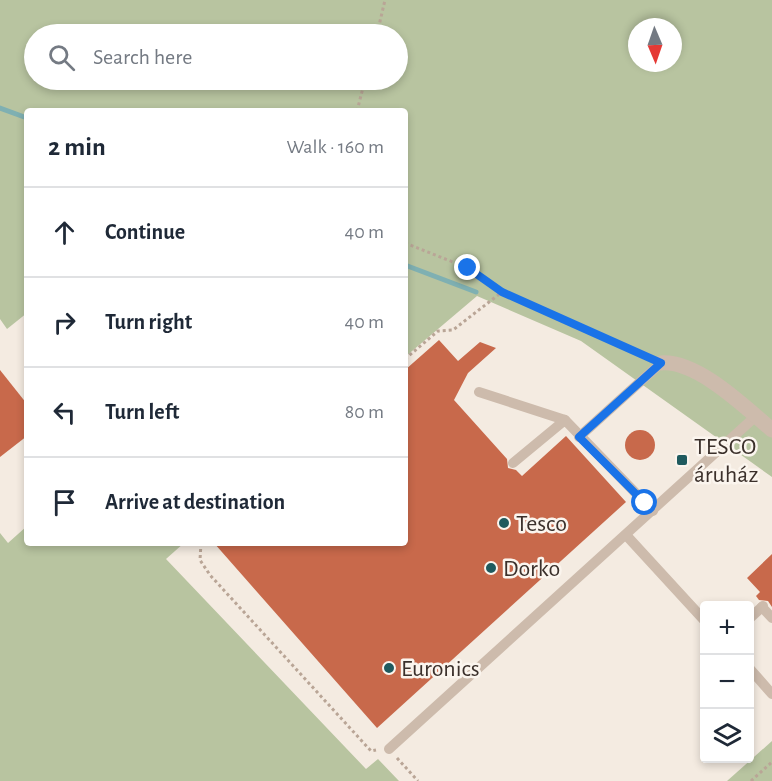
<!DOCTYPE html>
<html lang="en">
<head>
<meta charset="utf-8">
<style>
	:root { --surface:#fff; --page:#f6f6f7; --text:#1f2937; --muted:#747a83; --line:#e0e1e3 }
	body { margin:0; font-family:"Alegreya Sans",sans-serif; background:var(--page); color:var(--text) }
	.controls { position:absolute; right:18px; bottom:18px; display:grid; overflow:hidden; border-radius:6px; box-shadow:0 3px 9px #0003 }
	.controls button { width:54px; height:54px; display:grid; place-items:center; padding:0; border:0; border-bottom:2px solid var(--line); background:var(--surface); color:var(--text); font:30px sans-serif }
	.compass { position:absolute; left:628px; top:18px; width:54px; height:54px; border-radius:50%; background:var(--surface); box-shadow:0 3px 9px #0003; rotate:178deg }
	.stop { position:absolute; width:18px; height:18px; margin:-14px; border:4px solid #1a73e8; border-radius:50%; background:#fff }
	.stop.end { background:#1a73e8; border-color:#fff; box-shadow:0 2px 6px #0008 }
	.list { margin:0; padding:0; list-style:none }
	h2 { display:flex; justify-content:space-between; align-items:center; height:78px; margin:0; padding:0 24px; font-size:26px }
	h2 small { font-size:20px; font-weight:400; color:var(--muted) }
	.list li { display:grid; grid-template-columns:39px 1fr auto; gap:18px; align-items:center; box-sizing:border-box; height:90px; padding:0 24px; border-top:2px solid var(--line) }
	.list b { display:block; font-size:22px; white-space:nowrap }
	.list em { font-size:20px; font-style:normal; color:var(--muted) }
	.icon { flex:none; width:33px; height:33px; fill:none; stroke:currentColor; stroke-width:2; stroke-linecap:round; stroke-linejoin:round }
	.map { position:relative; flex:none; width:772px; height:781px; overflow:hidden }
	.search { position:absolute; background:var(--surface); box-shadow:0 3px 9px #0003; left:24px; top:24px; width:384px; height:66px; display:flex; align-items:center; gap:15px; box-sizing:border-box; padding:0 21px; border-radius:33px; color:var(--muted); font-size:22px }
	.panel { position:absolute; background:var(--surface); box-shadow:0 3px 9px #0003; left:24px; top:108px; width:384px; height:438px; border-radius:6px }
	.map>svg:first-child { display:block }
</style>
</head>
<body>
<div class="map">
<svg width="772" height="781" viewBox="0 0 772 781">
	<rect width="100%" height="100%" fill="#f4ebe1"/>
	<!-- green -->
	<g fill="#b8c4a0" fill-rule="evenodd">
		<path d="M0 0H772V477L581 341 477 296 405 357V111H27V313L7 329 0 319ZM637 27H673V63H637ZM34 34H398V80H34Z"/>
		<path d="M27 526V543H184L166 559 366 769 378 759 399 781H0V533L8 543Z"/>
		<path d="M772 741V781H727Z"/>
	</g>
	<g fill="none" stroke-linecap="round" stroke-linejoin="round">
		<!-- stream -->
		<g stroke="#7fb0b2" stroke-width="5">
			<path d="M0 108 27 118"/>
			<path d="M405 265 476 292"/>
		</g>
	</g>
	<!-- building -->
	<g fill="#c8694b">
		<path d="M439 340 458 361 480 342 496 348 468 373 454 400 507 459 508 468 516 470 522 476 566 436 626 502 377 728 214 543H405V370Z"/>
		<path d="M0 370 27 404V436L0 457Z"/>
		<circle cx="640" cy="445" r="15"/>
		<path d="M772 554V607L768 601 759 600 756 596 760 592 747 578Z"/>
	</g>
	<g fill="none" stroke-linecap="round" stroke-linejoin="round">
		<!-- path -->
		<g stroke="#b9a596" stroke-width="3" stroke-dasharray="3 3" stroke-linecap="butt">
			<path d="M377 34 385 0"/>
			<path d="M357 111 365 80"/>
			<path d="M405 243 468 268 502 292 559 320 648 358"/>
			<path d="M405 359 438 331 453 330 502 292"/>
			<path d="M201 543 200 560 210 575 371 751 376 750"/>
			<path d="M397 758 418 781"/>
			<path d="M751 781 772 762"/>
		</g>
		<!-- service -->
		<g stroke="#cdbbac" stroke-width="10">
			<path d="M479 392 565 420"/>
			<path d="M579 437 661 363"/>
			<path d="M513 463 565 420 653 511"/>
			<path d="M626 535 704 620"/>
			<path d="M762 607 772 618"/>
			<path d="M750 618 763 606"/>
			<path d="M750 669 772 694"/>
			<path d="M389 749 756 416"/>
		</g>
		<!-- minor -->
		<path stroke="#cdbbac" stroke-width="15" d="M661 363C697 360 745 407 772 430"/>
	</g>
	<g fill="none" stroke-linecap="round" stroke-linejoin="round">
		<!-- route -->
		<path stroke="#1a73e8" stroke-width="8" d="M468 268 502 292 661 363 579 437 645 503"/>
	</g>
	<!-- markers -->
	<g fill="#1f5a5e" stroke="#fbf5ee" stroke-width="2">
		<rect x="676" y="454" width="12" height="12" rx="3"/>
		<circle cx="504" cy="523" r="6"/>
		<circle cx="491" cy="568" r="6"/>
		<circle cx="389" cy="668" r="6"/>
	</g>
	<g text-anchor="middle" stroke-width="5" stroke-linejoin="round" paint-order="stroke">
		<!-- poi labels -->
		<g font-size="24" fill="#3b302b" stroke="#fbf5ee" text-anchor="start">
			<text x="694" y="454">TESCO<tspan x="694" dy="28">áruház</tspan></text>
			<text x="516" y="531">Tesco</text>
			<text x="503" y="576">Dorko</text>
			<text x="401" y="676">Euronics</text>
		</g>
	</g>
</svg>
<div class="controls">
<button>+</button>
<button>−</button>
<button><svg class="icon" aria-label="layers" viewBox="0 0 24 24"><path d="M12 4l9 5-9 5-9-5zM3 14l9 5 9-5"/></svg></button>
</div>
<svg class="compass" viewBox="-18 -18 36 36"><path d="M0-13l5 13h-10z" fill="#e53935"/><path d="M0 13l5-13h-10z" fill="#747a83"/></svg>
<div class="stop" style="left:645px;top:503px"></div>
<div class="stop end" style="left:468px;top:268px"></div>
<div class="search"><svg class="icon" aria-label="search" viewBox="0 0 24 24"><circle cx="10" cy="10" r="6"/><path d="M15 15l6 6"/></svg>Search here</div>
<section class="panel">
<h2>2 min<small>Walk · 160 m</small></h2>
<ul class="list">
<li><svg class="icon" aria-label="ahead" viewBox="0 0 24 24"><path d="M12 20V5M6 11l6-6 6 6"/></svg><div><b>Continue</b></div><em>40 m</em></li>
<li><svg class="icon" aria-label="right" viewBox="0 0 24 24"><path d="M7 20v-9h11M14 6l5 5-5 5"/></svg><div><b>Turn right</b></div><em>40 m</em></li>
<li><svg class="icon" aria-label="left" viewBox="0 0 24 24"><path d="M17 20v-9H6M10 6l-5 5 5 5"/></svg><div><b>Turn left</b></div><em>80 m</em></li>
<li><svg class="icon" aria-label="arrive" viewBox="0 0 24 24"><path d="M6 21V4h12l-3 4 3 4H6"/></svg><div><b>Arrive at destination</b></div></li>
</ul>
</section>
</div>
</body>
</html>
